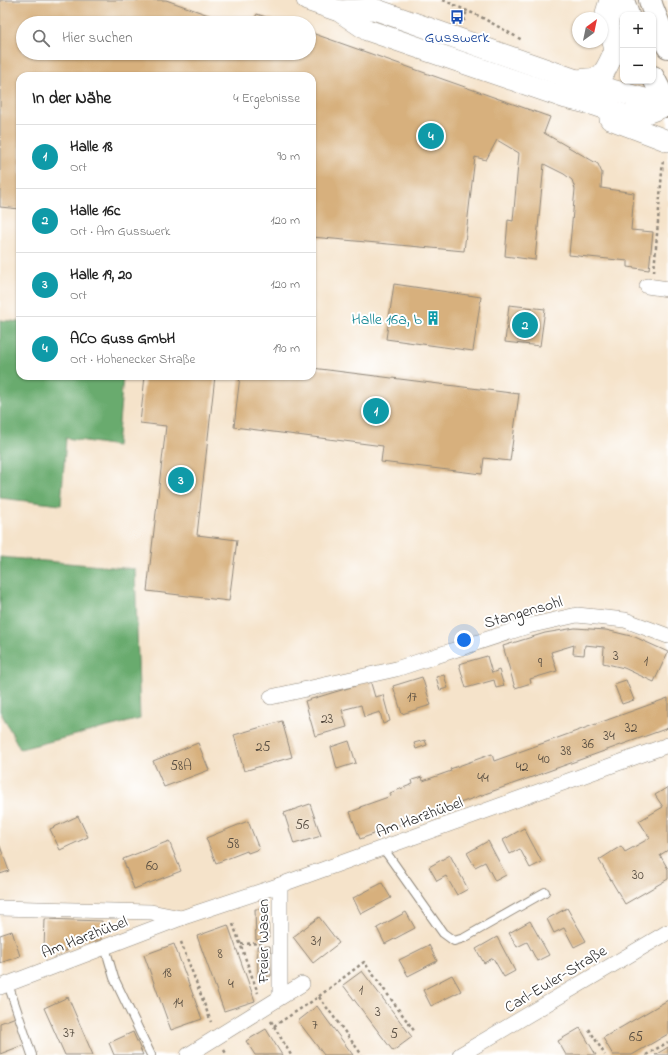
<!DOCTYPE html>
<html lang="de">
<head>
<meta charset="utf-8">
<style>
	:root { --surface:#fff; --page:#f2f2f2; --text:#222; --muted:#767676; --line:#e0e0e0; --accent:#c8321e }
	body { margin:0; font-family:"Indie Flower",sans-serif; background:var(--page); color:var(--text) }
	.controls { position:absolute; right:12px; top:12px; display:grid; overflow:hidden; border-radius:8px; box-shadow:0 1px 3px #0004 }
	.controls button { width:36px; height:36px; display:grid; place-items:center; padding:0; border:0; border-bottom:1px solid var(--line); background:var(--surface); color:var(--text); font:20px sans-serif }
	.compass { position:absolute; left:572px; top:12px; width:36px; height:36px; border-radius:50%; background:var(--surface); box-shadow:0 1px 3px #0004; rotate:33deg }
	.you { position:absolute; left:464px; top:640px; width:14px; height:14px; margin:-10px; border:3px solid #fff; border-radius:50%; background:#1a73e8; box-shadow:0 0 0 6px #1a73e833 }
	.badge { display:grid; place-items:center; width:26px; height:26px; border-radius:50%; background:var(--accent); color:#fff; font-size:13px; font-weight:700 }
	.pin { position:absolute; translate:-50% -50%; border:2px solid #fff; box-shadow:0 1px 4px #0006 }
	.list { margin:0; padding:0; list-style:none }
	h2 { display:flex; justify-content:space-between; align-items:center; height:52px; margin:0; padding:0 16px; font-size:17px }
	h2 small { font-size:13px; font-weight:400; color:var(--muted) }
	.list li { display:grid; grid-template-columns:26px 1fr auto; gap:12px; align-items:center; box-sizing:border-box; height:64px; padding:0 16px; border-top:1px solid var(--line) }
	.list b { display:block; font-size:15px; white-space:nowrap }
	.list p { margin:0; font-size:13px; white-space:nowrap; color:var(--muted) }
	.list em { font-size:13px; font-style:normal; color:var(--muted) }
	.icon { flex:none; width:22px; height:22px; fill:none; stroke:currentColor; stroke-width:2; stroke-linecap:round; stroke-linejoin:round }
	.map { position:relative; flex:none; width:668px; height:1055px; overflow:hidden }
	.search { position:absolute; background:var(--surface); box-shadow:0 1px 3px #0004; left:16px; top:16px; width:300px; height:44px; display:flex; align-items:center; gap:10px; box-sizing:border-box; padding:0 14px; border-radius:22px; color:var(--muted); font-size:15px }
	.panel { position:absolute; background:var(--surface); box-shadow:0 1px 3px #0004; left:16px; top:72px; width:300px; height:308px; border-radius:12px }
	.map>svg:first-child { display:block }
</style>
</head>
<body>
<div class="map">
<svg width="668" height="1055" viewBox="0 0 668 1055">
	<rect width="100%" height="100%" fill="#fff"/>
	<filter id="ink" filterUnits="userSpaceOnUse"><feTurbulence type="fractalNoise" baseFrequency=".025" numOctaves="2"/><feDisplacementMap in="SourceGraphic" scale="8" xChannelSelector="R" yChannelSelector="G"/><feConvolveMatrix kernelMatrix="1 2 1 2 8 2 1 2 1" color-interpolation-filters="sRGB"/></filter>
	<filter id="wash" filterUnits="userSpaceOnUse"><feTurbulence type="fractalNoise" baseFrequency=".012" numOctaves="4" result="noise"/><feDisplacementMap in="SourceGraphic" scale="16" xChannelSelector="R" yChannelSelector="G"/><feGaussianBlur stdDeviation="0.9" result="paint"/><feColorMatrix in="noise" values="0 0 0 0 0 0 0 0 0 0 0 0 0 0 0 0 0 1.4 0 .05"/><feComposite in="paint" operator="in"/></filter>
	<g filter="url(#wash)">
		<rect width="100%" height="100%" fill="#f5e3ca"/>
		<!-- forest -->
		<g fill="#69ab6e" stroke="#4a6b4c">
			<path d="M0 320 20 322V376H123L117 446 66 438 61 505 0 498Z"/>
			<path d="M0 557 135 569 140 719 20 749 0 711Z"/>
		</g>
		<g id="blocks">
			<!-- building -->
			<g fill="#d7b07d">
				<path d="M0 0H166L231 23H23V53H309V32L550 117 544 133 598 164 602 173 601 188 634 193 631 230 653 232 649 270 628 267V261L569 255 575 189 572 180 564 174 544 164 535 260 505 256 508 220 513 221 519 153 497 140 486 160 475 157 464 251 312 237V76H20V209L0 207Z"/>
				<path d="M257 14 283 23H252Z"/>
				<path d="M394 284 481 297 473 351 386 339Z"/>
				<path d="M509 305 545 309 540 346 505 342Z"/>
				<path d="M312 368 519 394 510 461 484 458 482 474 381 462 383 446 234 427 240 376H312Z"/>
				<path d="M145 376H215L197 535 237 540 229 601 147 591 166 426 140 423Z"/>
				<path d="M575 628 606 630 635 637 668 652 654 682 624 668 603 663 604 647 585 645 584 655 573 654 574 645 551 652 557 671 530 679 531 683 515 688 503 646 545 633Z"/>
				<path d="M487 656 492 673 499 670 504 686 496 688 494 680 466 688 459 664Z"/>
				<path d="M444 675 448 688 440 690 436 677Z"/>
				<path d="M422 677 431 705 402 714 393 686Z"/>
				<path d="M370 680 375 697 383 695 390 721 383 724 380 712 364 717 361 705 342 710 347 727 315 736 305 701 355 686V684Z"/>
				<path d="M626 680 634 700 622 704 614 684Z"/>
				<path d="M668 698V728L360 839 350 812 361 808 360 807 391 796 390 793 413 784 412 780 422 777 423 781 451 771 450 769 492 754 494 761Z"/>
				<path d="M282 721 292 757 244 771 234 735Z"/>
				<path d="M425 740 427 745 416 749 414 743Z"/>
				<path d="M349 741 356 763 337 769 331 747Z"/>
				<path d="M198 743 209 770 164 787 153 761Z"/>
				<path d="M668 787V850L660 855 668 869V879L625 904 599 860 621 846 625 852 650 838 639 821 663 807 655 795Z"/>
				<path d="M310 804 321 836 294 844 284 813Z"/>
				<path d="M78 816 88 837 60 850 50 829Z"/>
				<path d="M248 821 259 849 248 853 247 851 216 863 206 838Z"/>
				<path d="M524 828 542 862 530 868 520 849 510 854 503 840Z"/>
				<path d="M169 841 181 871 134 889 123 859Z"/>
				<path d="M488 841 506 875 495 881 485 862 475 867 467 853Z"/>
				<path d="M0 846 9 871 0 874Z"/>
				<path d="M450 855 468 889 457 895 446 876 437 881 429 867Z"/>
				<path d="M382 883 391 898 361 914 353 898Z"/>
				<path d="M567 908 586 941 574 947 564 928 554 933 547 919Z"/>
				<path d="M255 909H268L269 939 256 940Z"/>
				<path d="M406 912 415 928 385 944 377 928Z"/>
				<path d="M319 917 339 943 313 963 293 937Z"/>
				<path d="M45 919 102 921 101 941 68 940 67 951 44 950Z"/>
				<path d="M530 921 549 955 537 961 527 942 517 947 509 933Z"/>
				<path d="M228 925 255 1001 224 1011 197 936Z"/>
				<path d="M12 931 20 956 0 963V935Z"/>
				<path d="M497 937 515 971 504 977 493 958 484 963 476 949Z"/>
				<path d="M174 944 202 1019 171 1030 144 955Z"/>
				<path d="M429 945 437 961 408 976 399 960Z"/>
				<path d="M257 946H270L271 976 258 977Z"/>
				<path d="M362 971 412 1037 393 1051 343 985Z"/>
				<path d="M452 975 461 991 431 1006 423 990Z"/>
				<path d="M68 997 93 1055H65L44 1008Z"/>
				<path d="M668 1000V1034L632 1055H613L603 1038Z"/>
				<path d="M317 1006 333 1028 353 1055H324L298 1021Z"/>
				<path d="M16 1017 26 1044 0 1054V1023Z"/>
				<path d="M580 1028 590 1045 596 1055H566L558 1041Z"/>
				<path d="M266 1029 277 1047 282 1055H255L246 1041Z"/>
				<path d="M133 1032 143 1055H114L109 1043Z"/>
				<path d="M668 1047V1055H655L665 1049Z"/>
			</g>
		</g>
	</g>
	<g filter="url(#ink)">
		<use href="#blocks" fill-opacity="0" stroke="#90877a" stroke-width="1"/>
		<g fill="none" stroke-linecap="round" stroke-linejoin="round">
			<defs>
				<g id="service">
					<path d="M383 848 443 933 454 941 464 938 545 892"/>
					<path d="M105 947 114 978 151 1055"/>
					<path d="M8 984 32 1055"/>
				</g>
				<g id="minor">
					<path d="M647 286 668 289"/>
					<path d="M271 697 396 669 528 626 577 615 625 620 668 636"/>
					<path d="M0 908 151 912 181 918"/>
					<path d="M0 987 181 918 280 885 668 745"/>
					<path d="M280 997V885"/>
					<path d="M188 1055 302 984"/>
					<path d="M460 1055 668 932"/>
				</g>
				<g id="secondary">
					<path d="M307 0 339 11 367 30 566 98 595 105 624 115 644 114 668 105"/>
					<path d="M339 11 374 9 576 80C606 89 637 96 668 106"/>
					<path d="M576 80C583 79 591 80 598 77 606 73 611 58 615 50L606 13 610 0"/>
					<path d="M610 119 668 141"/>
				</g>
				<g id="primary">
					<path d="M623 0 628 15"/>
					<path d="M650 0 652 7 668 47"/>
					<path d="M653 77 668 106"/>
				</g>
			</defs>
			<!-- service casing -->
			<use href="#service" stroke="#90877a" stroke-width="10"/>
			<!-- minor casing -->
			<use href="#minor" stroke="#90877a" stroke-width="16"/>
			<!-- secondary casing -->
			<use href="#secondary" stroke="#90877a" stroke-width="22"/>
			<!-- primary casing -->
			<use href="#primary" stroke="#90877a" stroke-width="24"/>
			<!-- path -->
			<g stroke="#90877a" stroke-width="2.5" stroke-dasharray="3 3" stroke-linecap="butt">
				<path d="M443 0 481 17 522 40"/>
				<path d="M464 21 467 10"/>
				<path d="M654 272 663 159"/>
				<path d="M233 924 258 993"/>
				<path d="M181 942 211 1022"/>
				<path d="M241 944 264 943"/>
				<path d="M319 997 362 1055"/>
				<path d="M271 1021 291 1055"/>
				<path d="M274 1026 314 1000 364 962 415 1032"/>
				<path d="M589 1029 605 1055"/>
				<path d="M224 1050 227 1055"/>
				<path d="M646 1055 668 1042"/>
			</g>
			<!-- service -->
			<use href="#service" stroke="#fff" stroke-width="8"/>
			<!-- minor -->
			<use href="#minor" stroke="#fff" stroke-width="15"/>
			<!-- secondary -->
			<use href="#secondary" stroke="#fff" stroke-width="21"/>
			<!-- primary -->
			<use href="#primary" stroke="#fff" stroke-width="22"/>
		</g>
	</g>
	<!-- icons -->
	<defs>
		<symbol id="bus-bare" viewBox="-9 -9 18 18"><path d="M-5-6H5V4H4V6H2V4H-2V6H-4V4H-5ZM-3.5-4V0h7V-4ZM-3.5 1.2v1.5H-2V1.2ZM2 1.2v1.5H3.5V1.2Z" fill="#1a4fb4" stroke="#fff" stroke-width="2.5" paint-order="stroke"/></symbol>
		<symbol id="building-bare" viewBox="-9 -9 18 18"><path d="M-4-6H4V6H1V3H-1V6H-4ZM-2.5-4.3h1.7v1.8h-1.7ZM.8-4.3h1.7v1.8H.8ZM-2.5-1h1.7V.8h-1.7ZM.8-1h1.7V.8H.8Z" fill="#0f9aa8" stroke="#fff" stroke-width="2.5" paint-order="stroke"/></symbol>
	</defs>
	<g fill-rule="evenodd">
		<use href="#bus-bare" x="447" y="7" width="20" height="20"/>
		<use href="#building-bare" x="423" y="308" width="20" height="20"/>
	</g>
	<g text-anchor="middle" stroke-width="4" stroke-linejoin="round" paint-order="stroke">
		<!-- number labels -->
		<g font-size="14" fill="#564c40">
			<text x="616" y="660">3</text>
			<text x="646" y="665">1</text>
			<text x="540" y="667">9</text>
			<text x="412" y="701">17</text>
			<text x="327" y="723">23</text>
			<text x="631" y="732">32</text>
			<text x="609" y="740">34</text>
			<text x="588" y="748">36</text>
			<text x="263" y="751">25</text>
			<text x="566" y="755">38</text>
			<text x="544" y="763">40</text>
			<text x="181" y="770">58A</text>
			<text x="522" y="771">42</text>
			<text x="483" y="782">44</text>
			<text x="302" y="829">56</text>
			<text x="233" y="848">58</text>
			<text x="152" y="870">60</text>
			<text x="638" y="879">30</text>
			<text x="316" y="945">31</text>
			<text x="220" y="958">8</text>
			<text x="167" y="977">18</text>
			<text x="231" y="988">4</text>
			<text x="361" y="994">1</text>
			<text x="178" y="1007">14</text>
			<text x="378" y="1016">3</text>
			<text x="315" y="1029">7</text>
			<text x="69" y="1037">37</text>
			<text x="394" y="1038">5</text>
			<text x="636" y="1041">65</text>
		</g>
		<!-- transit labels -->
		<g font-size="16" fill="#164399" stroke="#fff">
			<text x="457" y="42">Gusswerk</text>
		</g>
		<!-- culture labels -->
		<g font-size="16" fill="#0d838f" stroke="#fff" text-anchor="end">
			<text x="422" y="324">Halle 16a, b</text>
		</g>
		<!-- street labels -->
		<g font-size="16" fill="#2b2b2b" stroke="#fff">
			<text transform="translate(523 611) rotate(-16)" y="6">Stangensohl</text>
			<text transform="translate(419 816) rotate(-20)" y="6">Am Harzhübel</text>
			<text transform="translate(84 936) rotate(-21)" y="6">Am Harzhübel</text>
			<text transform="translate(262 941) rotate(-90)" y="6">Freier Wasen</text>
			<text transform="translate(555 978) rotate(-31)" y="6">Carl-Euler-Straße</text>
		</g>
	</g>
</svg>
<div class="controls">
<button>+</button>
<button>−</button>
</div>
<svg class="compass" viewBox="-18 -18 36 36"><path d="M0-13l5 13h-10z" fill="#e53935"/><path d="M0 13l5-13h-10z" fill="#767676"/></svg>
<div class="you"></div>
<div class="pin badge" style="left:376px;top:411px;background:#0f9aa8">1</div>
<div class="pin badge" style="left:525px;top:325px;background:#0f9aa8">2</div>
<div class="pin badge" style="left:181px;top:480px;background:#0f9aa8">3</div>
<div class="pin badge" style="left:431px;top:136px;background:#0f9aa8">4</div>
<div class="search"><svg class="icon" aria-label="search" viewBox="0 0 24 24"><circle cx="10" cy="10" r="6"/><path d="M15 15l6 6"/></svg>Hier suchen</div>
<section class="panel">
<h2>In der Nähe<small>4 Ergebnisse</small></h2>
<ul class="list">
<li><span class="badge" style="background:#0f9aa8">1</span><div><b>Halle 18</b><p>Ort</p></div><em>90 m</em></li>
<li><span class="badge" style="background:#0f9aa8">2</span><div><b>Halle 16c</b><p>Ort · Am Gusswerk</p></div><em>120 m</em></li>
<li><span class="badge" style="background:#0f9aa8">3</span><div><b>Halle 19, 20</b><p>Ort</p></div><em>120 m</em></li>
<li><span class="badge" style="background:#0f9aa8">4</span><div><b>ACO Guss GmbH</b><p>Ort · Hohenecker Straße</p></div><em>190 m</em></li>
</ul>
</section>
</div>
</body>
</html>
